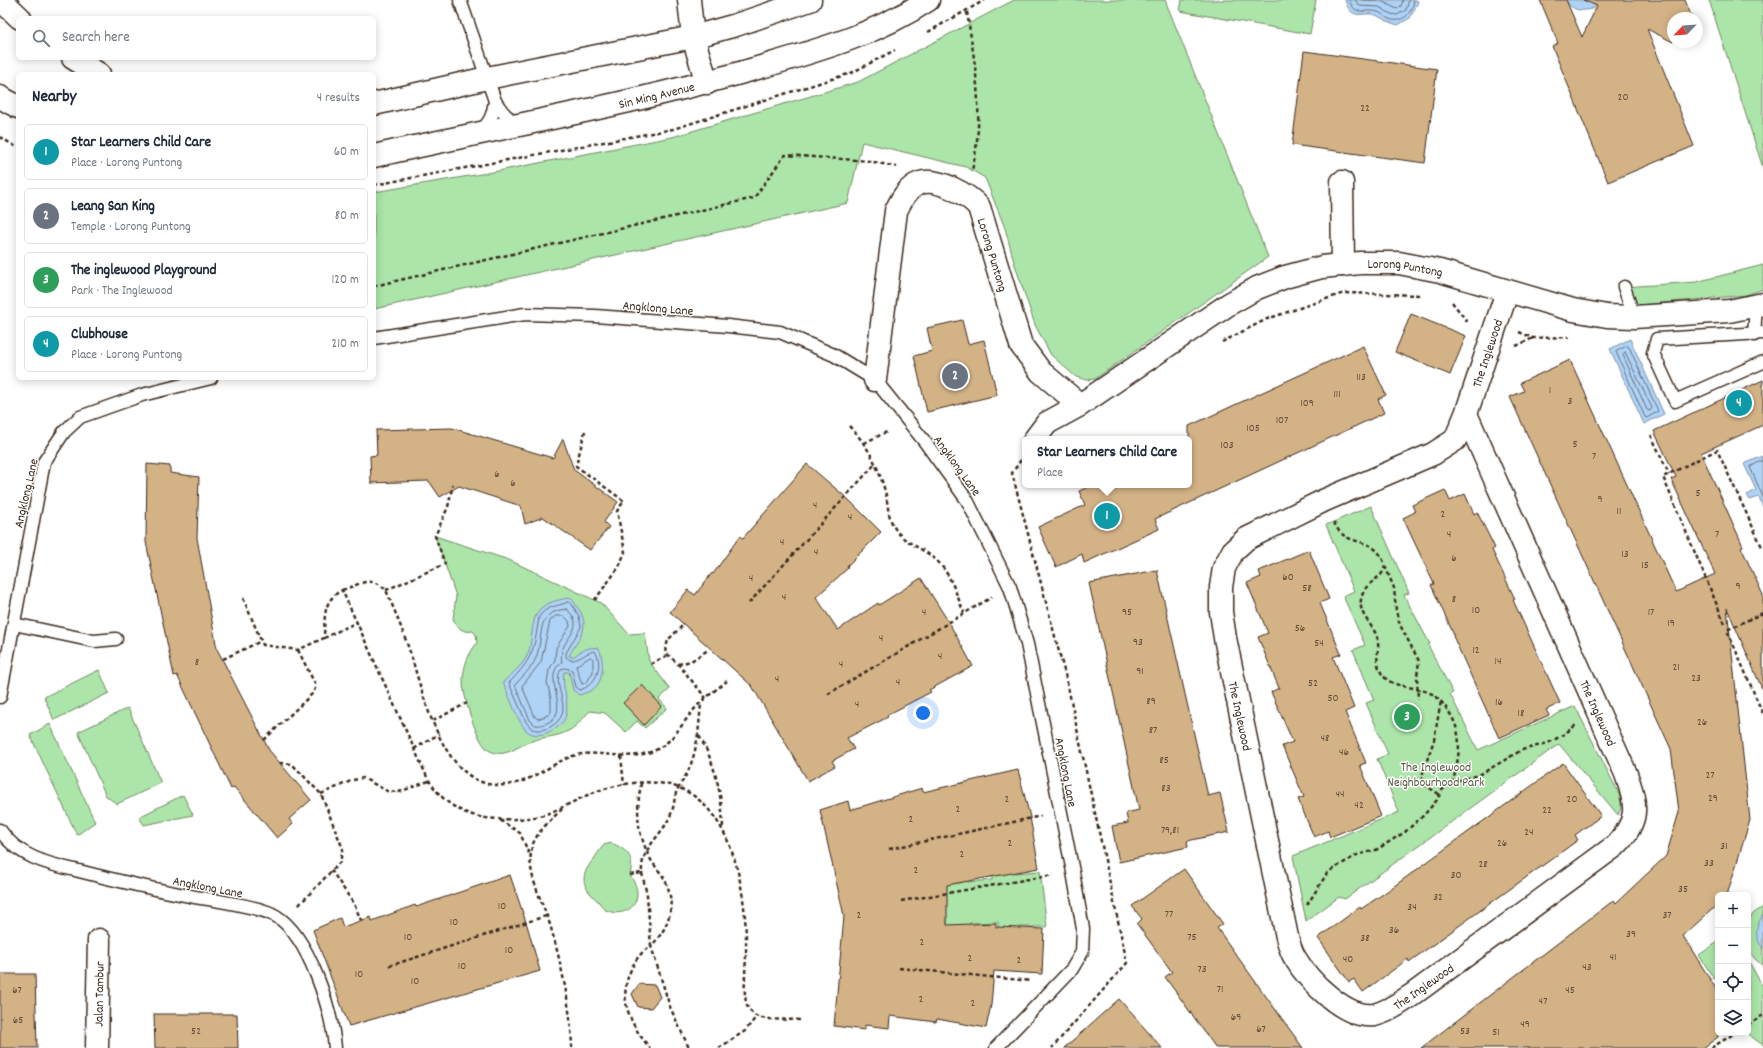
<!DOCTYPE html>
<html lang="en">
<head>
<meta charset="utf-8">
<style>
	:root { --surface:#fff; --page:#f2f2f3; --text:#1f2937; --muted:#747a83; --line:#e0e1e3; --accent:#ea580c }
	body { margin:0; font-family:Dekko,sans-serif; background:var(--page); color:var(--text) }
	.controls { position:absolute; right:12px; bottom:12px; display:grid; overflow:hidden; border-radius:6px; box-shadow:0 2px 10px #0003 }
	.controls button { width:36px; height:36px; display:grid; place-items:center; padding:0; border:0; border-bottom:1px solid var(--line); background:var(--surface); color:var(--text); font:20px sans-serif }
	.compass { position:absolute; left:1667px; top:12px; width:36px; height:36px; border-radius:50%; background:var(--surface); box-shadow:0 2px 10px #0003; rotate:245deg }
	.you { position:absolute; left:923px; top:713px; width:14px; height:14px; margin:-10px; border:3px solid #fff; border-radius:50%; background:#1a73e8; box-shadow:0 0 0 6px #1a73e833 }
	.badge { display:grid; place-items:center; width:26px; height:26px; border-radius:50%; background:var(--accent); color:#fff; font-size:13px; font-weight:700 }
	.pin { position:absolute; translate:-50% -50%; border:2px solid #fff; box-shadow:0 1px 4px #0006 }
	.popup { position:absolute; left:1022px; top:436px; width:170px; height:52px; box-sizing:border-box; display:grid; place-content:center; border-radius:6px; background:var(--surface); filter:drop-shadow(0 1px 3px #0005); font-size:13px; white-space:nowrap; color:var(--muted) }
	.popup b { font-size:15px; color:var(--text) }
	.popup::after { content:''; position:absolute; left:50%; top:100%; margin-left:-8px; border:8px solid transparent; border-top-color:var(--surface) }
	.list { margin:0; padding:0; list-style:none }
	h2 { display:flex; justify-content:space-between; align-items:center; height:52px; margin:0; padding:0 16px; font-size:17px }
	h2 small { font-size:13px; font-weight:400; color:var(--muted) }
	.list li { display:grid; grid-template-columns:26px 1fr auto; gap:12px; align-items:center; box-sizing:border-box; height:56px; margin:0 8px 8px; padding:0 8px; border:1px solid var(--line); border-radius:6px }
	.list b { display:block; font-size:15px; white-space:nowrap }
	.list p { margin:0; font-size:13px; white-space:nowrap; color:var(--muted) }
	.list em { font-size:13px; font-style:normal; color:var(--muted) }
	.icon { flex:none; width:22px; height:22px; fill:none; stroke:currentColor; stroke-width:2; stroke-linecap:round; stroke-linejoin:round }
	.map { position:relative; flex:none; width:1763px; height:1048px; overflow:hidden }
	.search { position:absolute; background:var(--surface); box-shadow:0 2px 10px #0003; left:16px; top:16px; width:360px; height:44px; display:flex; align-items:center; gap:10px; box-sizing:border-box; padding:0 14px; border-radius:6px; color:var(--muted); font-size:15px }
	.panel { position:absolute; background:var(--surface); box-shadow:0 2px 10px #0003; left:16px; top:72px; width:360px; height:308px; border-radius:6px }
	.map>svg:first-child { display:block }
</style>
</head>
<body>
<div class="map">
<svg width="1763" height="1048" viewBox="0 0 1763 1048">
	<rect width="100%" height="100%" fill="#fff"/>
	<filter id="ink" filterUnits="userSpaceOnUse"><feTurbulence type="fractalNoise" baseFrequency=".025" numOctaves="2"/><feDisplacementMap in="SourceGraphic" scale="8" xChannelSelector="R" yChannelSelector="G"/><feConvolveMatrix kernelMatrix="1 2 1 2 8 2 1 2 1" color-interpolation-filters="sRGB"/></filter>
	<g filter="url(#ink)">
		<!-- green -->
		<g fill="#abe5a9" stroke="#738864">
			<path d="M1014 0H1165L1268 257 1095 379 1087 380 1076 377 1051 355 1035 325 1014 262 1005 228 985 178 966 167 862 142 848 203 374 309V192L493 172 672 137 858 82Z"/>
			<path d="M1182 0H1316L1310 34 1180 11Z"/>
			<path d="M1709 0H1763V168Z"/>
			<path d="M1763 265V289L1746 295 1630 306 1624 287 1696 282Z"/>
			<path d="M1371 506 1409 593 1404 595 1430 644 1428 645 1453 693 1450 694 1478 750 1575 706 1618 792C1621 801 1623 806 1618 815L1559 744 1345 899 1339 897 1306 921 1293 856 1399 812 1377 759 1388 754 1366 703 1374 700 1353 650 1365 645 1343 596 1354 591 1326 525Z"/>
			<path d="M435 536 509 560 601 603 629 634 645 633 649 661 670 689 659 699 667 708 645 728 637 721 626 732 605 713 590 711C584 717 577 726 570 730 556 738 545 736 532 741 518 745 506 759 490 751 477 745 463 696 463 682 463 667 468 654 477 643L476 635 473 631C462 633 458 628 453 619L456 596Z"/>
			<path d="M99 670 109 693 54 720 44 697Z"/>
			<path d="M128 708 161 783 117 804 106 796 78 732Z"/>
			<path d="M50 724 95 822 77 835 30 735Z"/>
			<path d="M183 795 193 815 144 825 139 817Z"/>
			<path d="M611 843C627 849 635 857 630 875 633 880 637 886 637 892 638 910 619 918 604 909 602 907 601 904 599 902 583 888 578 878 593 860 597 855 599 850 604 845Z"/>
			<path d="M1013 853 1015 873 1040 871 1047 927H1020V948L998 945V922L970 923 971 943 948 941 947 918H921L964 862 967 882 992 880 990 857Z"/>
			<path d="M1763 907V966L1754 958 1748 947V921L1754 913Z"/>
			<path d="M1718 942V976L1714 979 1699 955Z"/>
			<path d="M1748 960 1763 987V1045L1746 1033H1748Z"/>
		</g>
		<!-- water -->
		<g fill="#aed3f7" stroke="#808fa0">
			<path d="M1345 0H1417L1418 2 1410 18 1398 25C1390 23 1385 20 1378 16 1364 9 1352 24 1345 0Z"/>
			<path d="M1566 0H1600L1594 8C1583 12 1571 11 1566 0Z"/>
			<path d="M1630 339 1664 414 1644 424 1610 349Z"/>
			<path d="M1763 456V507L1759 497 1750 500 1747 495 1756 490 1744 464Z"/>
			<path d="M568 598C575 599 574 604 578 608 592 628 578 638 569 656L573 657C581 651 588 646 599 648 604 660 605 682 592 690 588 692 583 694 579 695L573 690 569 672H564C561 687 571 703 565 718 562 725 556 728 549 732 544 735 534 736 528 732 518 724 509 694 503 682 512 674 523 665 528 654 533 641 530 620 540 609 547 602 559 600 568 598Z"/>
			<path d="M1763 915V948C1754 938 1755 926 1763 915Z"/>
		</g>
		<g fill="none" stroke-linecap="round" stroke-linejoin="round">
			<!-- shore -->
			<g stroke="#696e75" stroke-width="1">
				<path d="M1349 0C1356 18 1365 8 1378 12 1382 13 1385 17 1389 19 1402 24 1413 13 1414 0"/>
				<path d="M1355 0 1360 6 1379 7 1391 14 1397 15 1406 10 1409 0"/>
				<path d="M1362 0 1381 1 1397 9 1401 6 1403 0"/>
				<path d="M1627 346 1629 347 1658 411 1647 418 1645 417 1616 352Z"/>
				<path d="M1625 352 1652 408 1650 411 1647 410 1623 355Z"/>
				<path d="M1763 460 1750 467 1763 497"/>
				<path d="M568 602 571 603 579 616 581 627 566 653V657C574 666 585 652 595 651 604 666 596 685 580 690L576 687 572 670 565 668 561 669C550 688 578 712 550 727 544 730 539 731 532 729L526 722 509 683C533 658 534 651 539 617 547 605 557 607 568 602Z"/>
				<path d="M567 609C569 612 573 615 574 619 580 633 557 643 562 662 540 677 572 709 549 722 544 724 541 726 535 725L530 720 515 685C522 677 532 668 536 658 545 633 534 612 567 609Z"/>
				<path d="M556 616H564L569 621 570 626 556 648 555 660 549 670 547 682 551 699V712L548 715 538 719 535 717 522 686 541 662 550 621Z"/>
				<path d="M591 657 593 659V672L587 682 582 684 576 666Z"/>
			</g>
		</g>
		<!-- building -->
		<g fill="#d3b286" stroke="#3b2a1e">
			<path d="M1540 0H1566L1582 37 1597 6 1583 0H1685L1692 18H1673V42L1647 29 1694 146 1608 182 1552 46 1558 43Z"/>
			<path d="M1304 51 1437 69 1425 163 1292 145Z"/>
			<path d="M1411 314 1466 336 1450 375 1395 352Z"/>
			<path d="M962 320 968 344 984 340 997 395 927 412 914 356 932 351 927 328Z"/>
			<path d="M1363 346 1386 395 1378 399 1384 413 1155 519 1159 529 1084 563 1082 554 1056 567 1038 527 1085 505 1079 491 1093 485H1189V426Z"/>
			<path d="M1570 360 1676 592 1715 574 1671 479 1676 477 1654 431 1763 380V425L1701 453 1743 546 1741 547 1763 595V691L1727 608 1750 820 1727 895H1718V904L1683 936 1718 992V1037L1703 1048H1421L1614 900 1616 903 1666 856 1679 812 1671 749 1510 397 1524 391 1520 383Z"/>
			<path d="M452 428 553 458 563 439 574 470 618 502 604 522 609 527 590 550 543 517 525 524 521 506 459 486 440 497 429 481 371 483 370 456 377 455 376 430Z"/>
			<path d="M147 464 170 466V473L199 477 197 538 217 649 269 750 311 800 289 819 293 824 277 838 234 787 231 789 177 675 174 676 146 542Z"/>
			<path d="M807 464 849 500 881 532 847 566 848 568 816 597 838 630 878 603 879 605 921 578 948 621 973 666 929 690 931 692 887 715 888 717 847 738 854 749 832 761 835 766 808 781 752 686 670 612 688 590 695 595 712 573 713 574 740 536 743 538Z"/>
			<path d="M1445 490 1450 501 1465 494 1474 514 1477 512 1495 548 1492 550 1515 599 1513 600 1560 703 1546 710 1549 715 1499 738 1453 636 1454 635 1431 585 1434 584 1403 518 1415 512 1412 505Z"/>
			<path d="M1309 550 1329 599 1320 603 1341 654 1333 657 1354 708 1345 712 1366 763 1360 765 1381 816 1330 837 1328 831 1314 837 1298 799 1304 797 1282 746 1293 742 1271 692 1279 688 1258 637 1268 633 1247 583 1261 577 1259 571Z"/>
			<path d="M1157 570 1208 796 1220 793 1229 832 1187 841 1188 847 1119 862 1112 826 1128 823 1126 813 1139 810 1089 583Z"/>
			<path d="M642 685 662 706 644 725 623 703Z"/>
			<path d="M1563 763 1601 816 1575 835 1578 840 1409 962 1408 959 1363 992 1354 979 1349 982 1318 938 1360 907 1361 909 1386 892Z"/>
			<path d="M1018 770 1030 817 1039 868 947 885V925L996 923V927L1044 929 1042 974 994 971 991 1005 986 1028 937 1019 936 1022 890 1016 889 1028 865 1025V1030L834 1026 844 916 820 810 848 801 850 810 922 788 923 792Z"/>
			<path d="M1184 869 1223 924 1217 928 1303 1048H1216L1165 977 1172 972 1137 924 1142 919 1132 906Z"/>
			<path d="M510 875 527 925 540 971 349 1026 313 930 340 918 343 927 371 917 372 921 415 905 416 907Z"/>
			<path d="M0 974H35L37 1048H0Z"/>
			<path d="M639 984 655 985 660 997 651 1008 638 1007 632 994Z"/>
			<path d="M1119 999 1162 1048H1064Z"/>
			<path d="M154 1014H237L238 1048H155Z"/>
		</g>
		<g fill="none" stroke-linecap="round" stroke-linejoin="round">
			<defs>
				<g id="service">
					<path d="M460 0 495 101C502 112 507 119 520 124"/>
					<path d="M480 131C491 122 493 114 495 101"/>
					<path d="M1624 287 1634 317"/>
					<path d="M1763 333 1657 339 1653 353 1675 401 1763 362"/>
					<path d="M1754 335 1756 306"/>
					<path d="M374 338 525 314 595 316 728 326 780 332 834 355 875 380 925 442 967 500 1010 587 1027 644 1073 872 1083 929 1082 952 1072 969 996 1048"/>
					<path d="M14 624 94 641 116 639"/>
					<path d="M0 697 44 462 64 432 80 417 142 395 211 378"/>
					<path d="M0 830C17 856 47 864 75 870 114 880 152 889 190 896 211 900 260 906 276 916 309 936 332 1011 335 1048"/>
				</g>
				<g id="minor">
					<path d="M689 0 693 37 707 83"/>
					<path d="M1342 182 1343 265"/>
					<path id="s1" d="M875 380 896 211C901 200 908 187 920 183 937 177 969 195 979 207L1021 345 1041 372 1080 405"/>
					<path id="s2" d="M1466 414 1626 774C1637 805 1640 821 1615 846L1412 995C1400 1003 1388 1012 1374 1015 1345 1019 1308 980 1295 958 1291 952 1289 944 1287 937L1225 638 1221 612V587L1224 568 1233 551 1246 539 1325 500 1433 454 1455 440 1466 414 1507 292"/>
					<path id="s3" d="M1035 439 1047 423 1080 405 1229 304 1257 288 1285 277 1322 267 1360 263H1399L1440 271 1573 310 1607 316 1634 317 1729 311 1763 304"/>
					<path id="s4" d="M97 1048 99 940"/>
				</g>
				<g id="secondary">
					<path d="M1 0 20 18"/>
					<path d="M73 58 99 74"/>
					<path d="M0 97 18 107"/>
					<path d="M374 104 487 78 693 37 736 25 810 0"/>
					<path id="s5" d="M374 156C503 127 634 104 761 67 819 50 877 34 928 0"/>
				</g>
			</defs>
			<!-- service casing -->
			<use href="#service" stroke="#3b2a1e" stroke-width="15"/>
			<!-- minor casing -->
			<use href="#minor" stroke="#3b2a1e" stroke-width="25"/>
			<!-- secondary casing -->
			<use href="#secondary" stroke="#3b2a1e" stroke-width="25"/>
			<!-- path -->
			<g stroke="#3b2a1e" stroke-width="2.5" stroke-dasharray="4 3" stroke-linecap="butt">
				<path d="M967 12C975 64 985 117 972 170"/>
				<path d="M928 32 985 0"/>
				<path d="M0 137 18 148"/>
				<path d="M374 185 673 129 851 73 895 50"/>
				<path d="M374 286 754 198 785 155 869 161 897 167"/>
				<path d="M1452 302 1469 324"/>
				<path d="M1519 332 1533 338 1569 337"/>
				<path d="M1222 342 1267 319 1344 293 1421 295"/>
				<path d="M1516 346 1533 338"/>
				<path d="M849 426C869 446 879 468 886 495 888 505 888 516 893 525 902 544 924 547 938 562 951 575 957 596 964 613"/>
				<path d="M585 431 576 466 624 501 617 511 625 552 619 567 594 601"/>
				<path d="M1651 435 1669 474"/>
				<path d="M864 443 889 431"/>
				<path d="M1021 460 1012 473 1067 682 1127 963 1052 1048"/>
				<path d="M1334 522C1344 548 1368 535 1381 556 1393 577 1370 577 1363 593 1354 614 1374 623 1378 640 1379 648 1376 656 1378 664 1383 690 1411 684 1430 693 1438 696 1444 705 1449 712 1464 735 1459 756 1453 782"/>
				<path d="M1385 566 1394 588 1396 611 1400 625 1419 661 1417 676 1418 699"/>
				<path d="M342 590C361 584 371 575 386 590 394 609 402 629 409 649 423 692 441 783 497 785 526 787 545 767 570 757 590 749 616 758 638 755 674 750 679 723 701 702 709 695 718 688 727 681"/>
				<path d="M386 590 445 564 435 536 448 507 453 484"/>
				<path d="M243 598 263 645 298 650 324 638C325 617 322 601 342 590L427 777C441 801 459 814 486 818 506 820 524 820 543 815 562 809 577 799 595 792 626 781 666 776 694 796 738 828 747 903 746 953 746 967 742 996 748 1008 749 1010 754 1015 756 1016 766 1021 790 1019 801 1020"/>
				<path d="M749 603 876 463"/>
				<path d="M1763 613 1727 630 1763 714"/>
				<path d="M1725 624 1663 477 1717 450 1763 549"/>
				<path d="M682 626 668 640 665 652 678 664 706 698"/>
				<path d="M324 638 357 622"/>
				<path d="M223 659 261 641"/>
				<path d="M651 664 668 655"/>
				<path d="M678 664 691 661 708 650"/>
				<path d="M828 694 992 597"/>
				<path d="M433 721 467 703"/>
				<path d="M699 736C716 764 722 796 723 828"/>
				<path d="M264 740 313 693 316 686 298 650"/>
				<path d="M414 749 439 734"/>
				<path d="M621 756 624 785"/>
				<path d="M280 763 292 764 321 794 343 849 340 862 297 907"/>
				<path d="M641 783C638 801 636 820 642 838 645 847 648 856 653 863 657 869 661 873 664 878 677 903 670 927 651 946L670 1007 689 1048"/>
				<path d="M321 794 353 780 363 778 387 791 399 792 429 781"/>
				<path d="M1439 794 1425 785 1423 780V772L1434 740 1441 701"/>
				<path d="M562 809C552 819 536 832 532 847 525 874 544 903 551 928 562 967 571 1008 572 1048"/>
				<path d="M500 820 520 833 530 856"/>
				<path d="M889 849 1041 816"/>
				<path d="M331 870 354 904 361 920"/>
				<path d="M642 873 647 895 651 946C640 953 635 960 630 972 618 1000 631 1026 650 1048"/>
				<path d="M630 875 642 873C640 847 663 836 671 814 674 807 674 800 676 793 679 785 686 777 689 769 698 747 699 726 701 703"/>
				<path d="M901 901 1053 875"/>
				<path d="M1307 905 1328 872 1357 855 1376 850 1405 832 1424 815 1437 800 1442 790 1453 782 1479 775 1522 750 1548 743 1563 735 1576 725"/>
				<path d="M389 966 546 916"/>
				<path d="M899 968 1031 981"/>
				<path d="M1748 1025 1763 1015"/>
				<path d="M719 1048 745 1031 757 1016"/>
				<path d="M1711 1048 1735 1033"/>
			</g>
			<!-- service -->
			<use href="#service" stroke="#fff" stroke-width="12"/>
			<!-- minor -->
			<use href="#minor" stroke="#fff" stroke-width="22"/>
			<!-- secondary -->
			<use href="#secondary" stroke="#fff" stroke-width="22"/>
		</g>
	</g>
	<g text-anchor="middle" stroke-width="3" stroke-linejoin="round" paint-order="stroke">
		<!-- number labels -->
		<g font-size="11" fill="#614c38">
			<text x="1623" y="100">20</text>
			<text x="1365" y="111">22</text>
			<text x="1361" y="380">113</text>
			<text x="1550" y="393">1</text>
			<text x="1337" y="397">111</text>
			<text x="1570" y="404">3</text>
			<text x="1307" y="406">109</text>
			<text x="1282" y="423">107</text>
			<text x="1253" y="431">105</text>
			<text x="1575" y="447">5</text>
			<text x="1227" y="448">103</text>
			<text x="1594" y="459">7</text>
			<text x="497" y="477">6</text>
			<text x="513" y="486">6</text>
			<text x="1698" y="496">5</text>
			<text x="1600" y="502">9</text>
			<text x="815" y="508">4</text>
			<text x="1619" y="514">11</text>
			<text x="1443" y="517">2</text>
			<text x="850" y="520">4</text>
			<text x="1449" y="537">4</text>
			<text x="1717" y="537">7</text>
			<text x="782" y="545">4</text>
			<text x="816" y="555">4</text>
			<text x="1625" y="557">13</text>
			<text x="1454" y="561">6</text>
			<text x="1645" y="568">15</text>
			<text x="1288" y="580">60</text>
			<text x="751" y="581">4</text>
			<text x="1738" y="589">9</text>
			<text x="1307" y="591">58</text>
			<text x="784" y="600">4</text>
			<text x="1454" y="602">8</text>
			<text x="1476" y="613">10</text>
			<text x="924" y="615">4</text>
			<text x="1127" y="615">95</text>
			<text x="1651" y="615">17</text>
			<text x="1671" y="626">19</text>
			<text x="1300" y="631">56</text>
			<text x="881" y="641">4</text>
			<text x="1138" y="645">93</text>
			<text x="1319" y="646">54</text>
			<text x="1476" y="653">12</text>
			<text x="940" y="659">4</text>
			<text x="1498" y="664">14</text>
			<text x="197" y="665">8</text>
			<text x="841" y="667">4</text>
			<text x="1676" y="670">21</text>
			<text x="1140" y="674">91</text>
			<text x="1696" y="681">23</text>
			<text x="777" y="682">4</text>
			<text x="898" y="685">4</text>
			<text x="1313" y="686">52</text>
			<text x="1333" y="701">50</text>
			<text x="1151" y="704">89</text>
			<text x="1499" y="705">16</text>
			<text x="857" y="707">4</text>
			<text x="1521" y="716">18</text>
			<text x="1702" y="725">26</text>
			<text x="1153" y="733">87</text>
			<text x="1325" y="741">48</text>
			<text x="1344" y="755">46</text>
			<text x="1164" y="763">85</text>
			<text x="1710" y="778">27</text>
			<text x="1166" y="791">83</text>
			<text x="1340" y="797">44</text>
			<text x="1713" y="801">29</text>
			<text x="1007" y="802">2</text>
			<text x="1572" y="802">20</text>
			<text x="1359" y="808">42</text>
			<text x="958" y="812">2</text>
			<text x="1547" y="813">22</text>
			<text x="911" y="822">2</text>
			<text x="1170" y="833">79,81</text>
			<text x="1529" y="835">24</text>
			<text x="1010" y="846">2</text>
			<text x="1502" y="846">26</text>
			<text x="1724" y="849">31</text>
			<text x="962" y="857">2</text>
			<text x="1709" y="866">33</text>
			<text x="1483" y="867">28</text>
			<text x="916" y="873">2</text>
			<text x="1456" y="878">30</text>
			<text x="1683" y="892">35</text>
			<text x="1438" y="900">32</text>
			<text x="502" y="909">10</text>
			<text x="1412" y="910">34</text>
			<text x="1169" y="917">77</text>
			<text x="859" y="918">2</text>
			<text x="1667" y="918">37</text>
			<text x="454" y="925">10</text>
			<text x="1394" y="933">36</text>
			<text x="1631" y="937">39</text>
			<text x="408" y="940">10</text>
			<text x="1192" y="940">75</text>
			<text x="1365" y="941">38</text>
			<text x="922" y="945">2</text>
			<text x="509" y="953">10</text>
			<text x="1613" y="960">41</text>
			<text x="970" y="961">2</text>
			<text x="1348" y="962">40</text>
			<text x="1019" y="963">2</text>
			<text x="462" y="969">10</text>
			<text x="1587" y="970">43</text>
			<text x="1202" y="972">73</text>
			<text x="359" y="977">10</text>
			<text x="415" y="984">10</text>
			<text x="1220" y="992">71</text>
			<text x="17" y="993">67</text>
			<text x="1570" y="993">45</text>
			<text x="921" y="1002">2</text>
			<text x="1543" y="1004">47</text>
			<text x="973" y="1006">2</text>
			<text x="1236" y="1020">69</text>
			<text x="18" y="1023">65</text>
			<text x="1525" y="1027">49</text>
			<text x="1261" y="1032">67</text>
			<text x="196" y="1034">52</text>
			<text x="1465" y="1034">53</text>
			<text x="1496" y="1035">51</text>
		</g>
		<!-- street labels -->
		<g font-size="13" fill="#3b2a1e" stroke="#fff">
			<text dy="5" stroke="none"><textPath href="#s5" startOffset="289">Sin Ming Avenue</textPath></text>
			<text dy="5" stroke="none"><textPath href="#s1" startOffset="324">Lorong Puntong</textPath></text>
			<text dy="5" stroke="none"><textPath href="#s3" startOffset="422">Lorong Puntong</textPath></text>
			<text transform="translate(658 307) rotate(5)" y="5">Angklong Lane</text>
			<text dy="5" stroke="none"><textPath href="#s2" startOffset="1629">The Inglewood</textPath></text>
			<text transform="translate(958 465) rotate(54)" y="5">Angklong Lane</text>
			<text transform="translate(25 493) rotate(-77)" y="5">Angklong Lane</text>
			<text dy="5" stroke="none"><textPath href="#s2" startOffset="327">The Inglewood</textPath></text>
			<text transform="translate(1241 716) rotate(78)" y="5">The Inglewood</text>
			<text transform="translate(1067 772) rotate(79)" y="5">Angklong Lane</text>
			<text transform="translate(208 886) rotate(11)" y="5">Angklong Lane</text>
			<text transform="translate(1423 986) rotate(-35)" y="5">The Inglewood</text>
			<text dy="5" stroke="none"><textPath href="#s4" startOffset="54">Jalan Tambur</textPath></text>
		</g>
		<!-- park labels -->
		<g font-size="13" fill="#575941" stroke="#fff">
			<text x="1436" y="771">The Inglewood<tspan x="1436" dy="15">Neighbourhood Park</tspan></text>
		</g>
	</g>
</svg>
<div class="controls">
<button>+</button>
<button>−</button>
<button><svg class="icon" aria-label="locate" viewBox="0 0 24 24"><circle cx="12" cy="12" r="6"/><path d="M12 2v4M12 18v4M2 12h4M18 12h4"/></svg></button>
<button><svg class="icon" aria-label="layers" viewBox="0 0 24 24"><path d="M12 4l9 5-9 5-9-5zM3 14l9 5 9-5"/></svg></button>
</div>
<svg class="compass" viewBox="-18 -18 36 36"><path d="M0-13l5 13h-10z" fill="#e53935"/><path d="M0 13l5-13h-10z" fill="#747a83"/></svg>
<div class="you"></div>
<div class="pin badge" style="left:1107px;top:516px;background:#0f9aa8">1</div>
<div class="popup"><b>Star Learners Child Care</b>Place</div>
<div class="pin badge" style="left:955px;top:376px;background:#6b7280">2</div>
<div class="pin badge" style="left:1407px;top:717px;background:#2e9e5b">3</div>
<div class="pin badge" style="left:1739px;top:403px;background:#0f9aa8">4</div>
<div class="search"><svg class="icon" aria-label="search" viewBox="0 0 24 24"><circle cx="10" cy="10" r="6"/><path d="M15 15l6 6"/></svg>Search here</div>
<section class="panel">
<h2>Nearby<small>4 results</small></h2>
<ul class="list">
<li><span class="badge" style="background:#0f9aa8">1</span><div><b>Star Learners Child Care</b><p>Place · Lorong Puntong</p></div><em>60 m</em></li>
<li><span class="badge" style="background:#6b7280">2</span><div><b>Leang San King</b><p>Temple · Lorong Puntong</p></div><em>80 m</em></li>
<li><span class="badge" style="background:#2e9e5b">3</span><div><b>The inglewood Playground</b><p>Park · The Inglewood</p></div><em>120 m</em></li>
<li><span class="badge" style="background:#0f9aa8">4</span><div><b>Clubhouse</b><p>Place · Lorong Puntong</p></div><em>210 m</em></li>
</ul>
</section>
</div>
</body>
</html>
